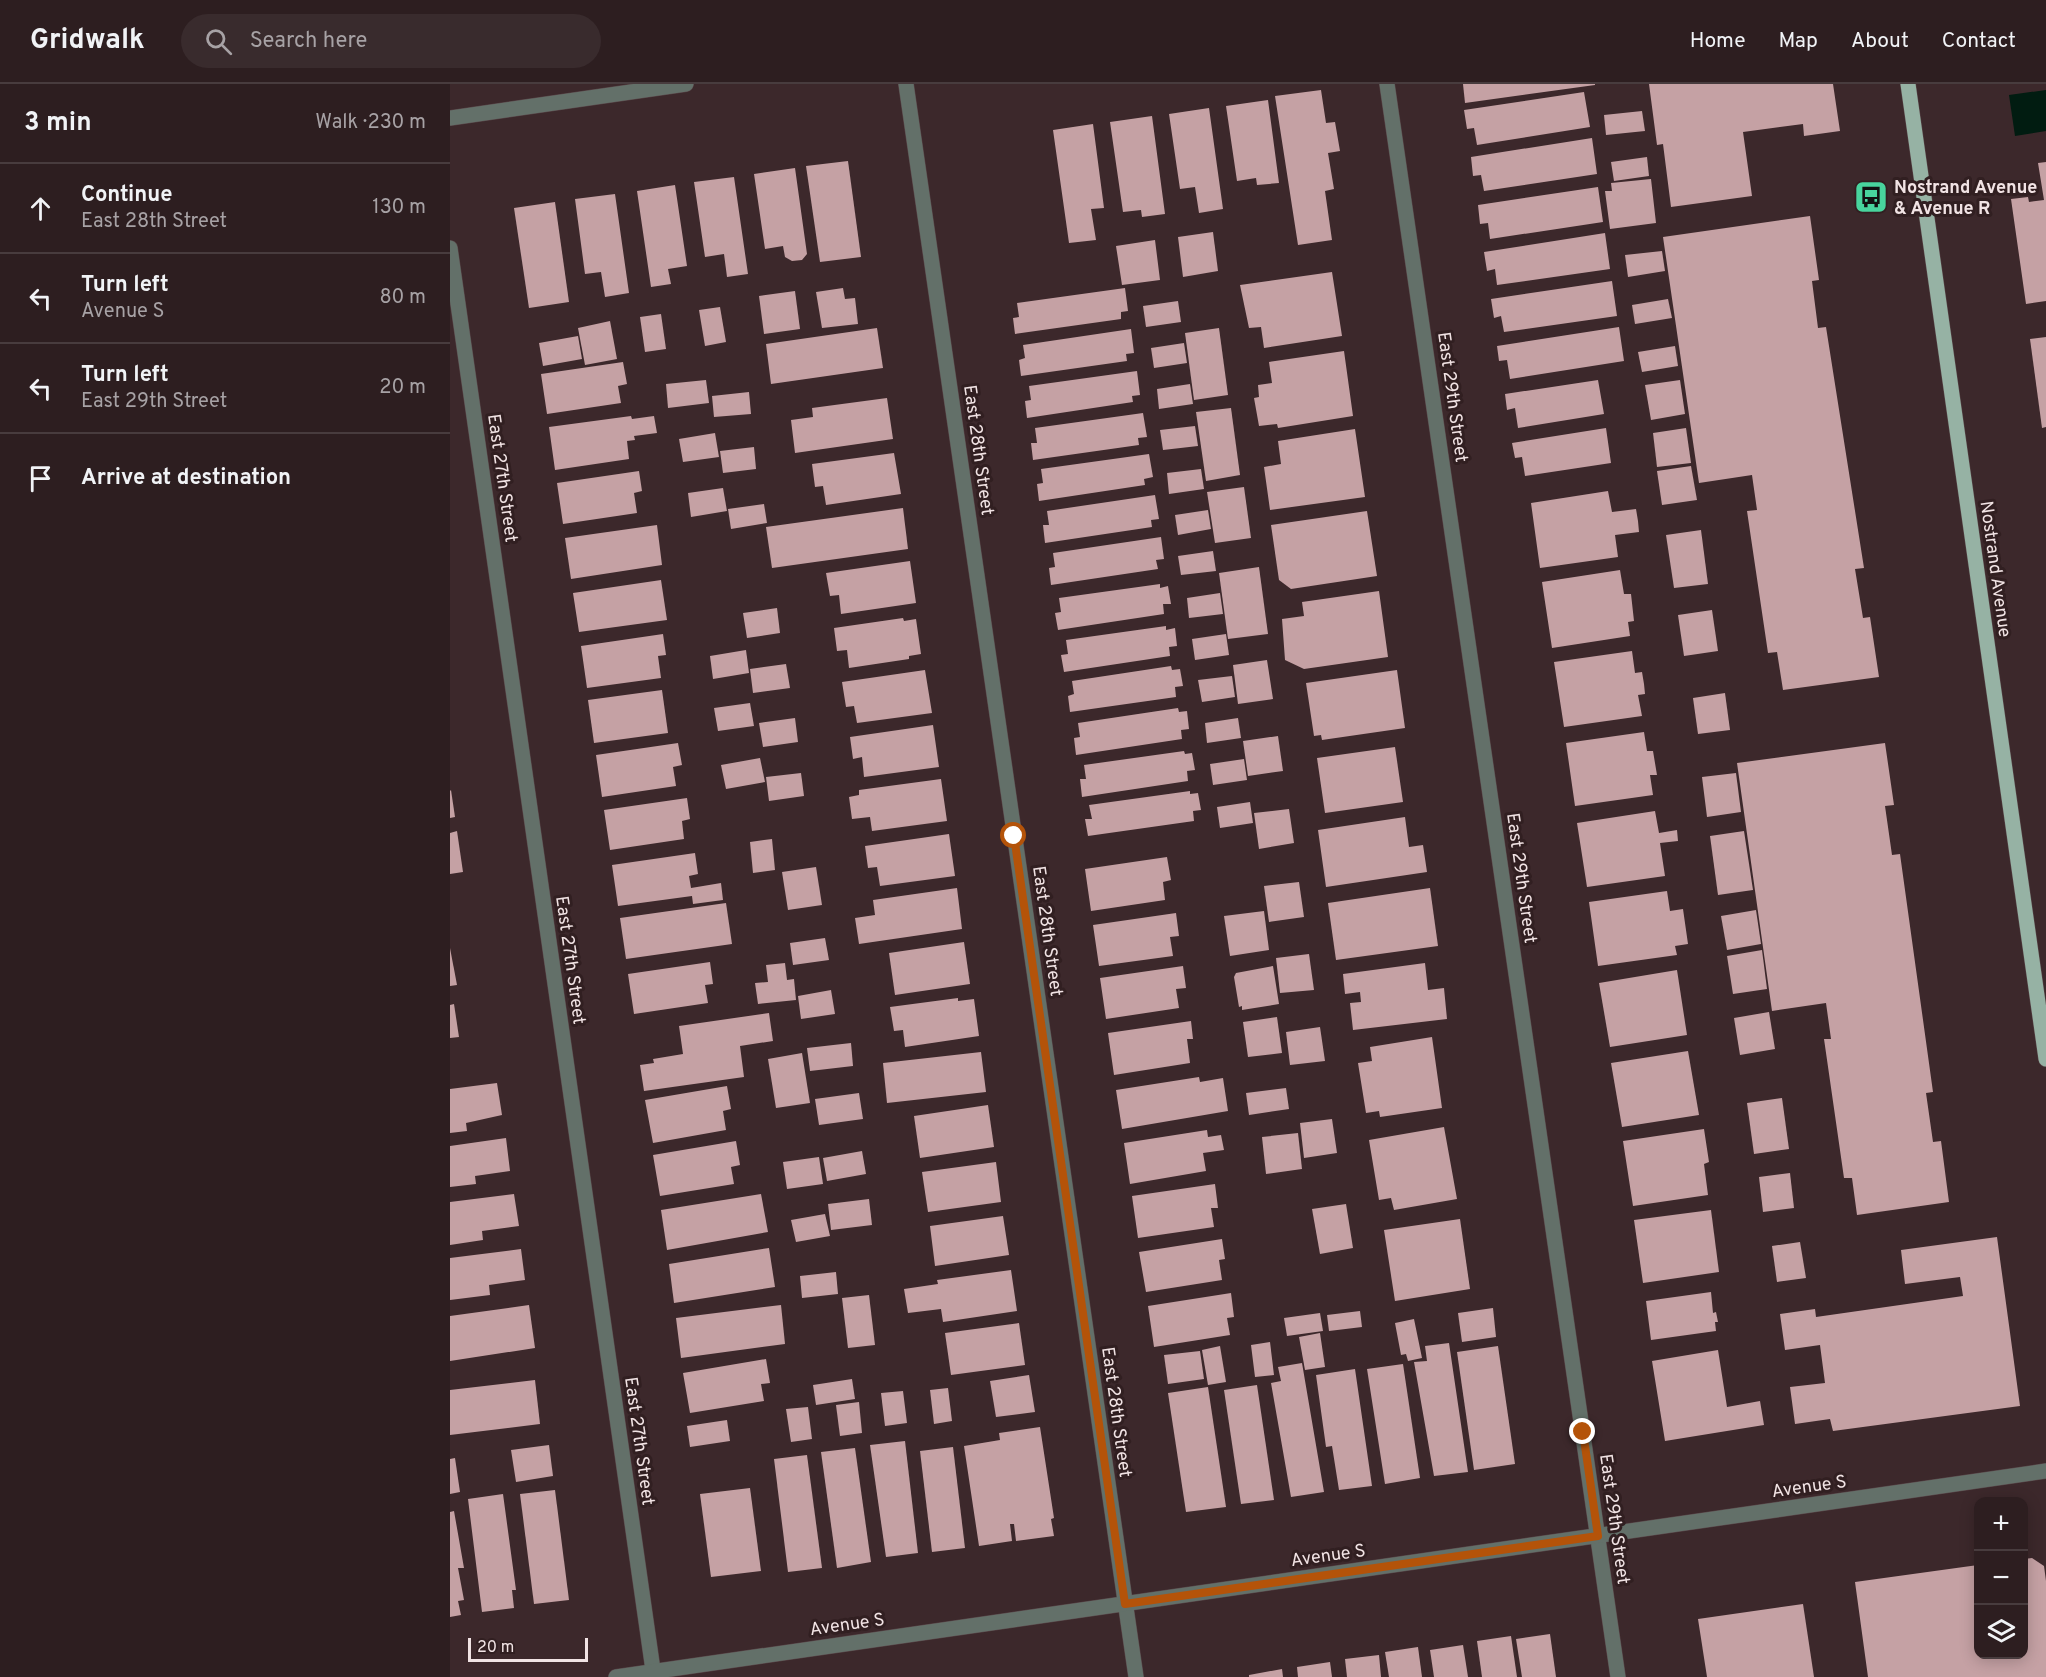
<!DOCTYPE html>
<html lang="en">
<head>
<meta charset="utf-8">
<style>
	:root { --surface:#2d1e20; --page:#392b2d; --text:#f1f3f6; --muted:#a7a2a5; --line:#483c3e }
	body { margin:0; font-family:Overpass,sans-serif; background:var(--page); color:var(--text) }
	.controls { position:absolute; right:18px; bottom:18px; display:grid; overflow:hidden; border-radius:12px; box-shadow:0 3px 15px #0003 }
	.controls button { width:54px; height:54px; display:grid; place-items:center; padding:0; border:0; border-bottom:2px solid var(--line); background:var(--surface); color:var(--text); font:30px sans-serif }
	.scale { position:absolute; left:18px; bottom:15px; width:120px; box-sizing:border-box; padding-left:6px; border:3px solid #f1e3e4; border-top:0; font-size:16px; line-height:21px; white-space:nowrap; color:#f1e3e4; -webkit-text-stroke:4px #311f21; paint-order:stroke }
	.stop { position:absolute; width:18px; height:18px; margin:-14px; border:4px solid #b45309; border-radius:50%; background:#fff }
	.stop.end { background:#b45309; border-color:#fff; box-shadow:0 2px 6px #0008 }
	.list { margin:0; padding:0; list-style:none }
	h2 { display:flex; justify-content:space-between; align-items:center; height:78px; margin:0; padding:0 24px; font-size:26px }
	h2 small { font-size:20px; font-weight:400; color:var(--muted) }
	.list li { display:grid; grid-template-columns:39px 1fr auto; gap:18px; align-items:center; box-sizing:border-box; height:90px; padding:0 24px; border-top:2px solid var(--line) }
	.list b { display:block; font-size:22px; white-space:nowrap }
	.list p { margin:0; font-size:20px; white-space:nowrap; color:var(--muted) }
	.list em { font-size:20px; font-style:normal; color:var(--muted) }
	.icon { flex:none; width:33px; height:33px; fill:none; stroke:currentColor; stroke-width:2; stroke-linecap:round; stroke-linejoin:round }
	.map { position:relative; flex:none; width:1596px; height:1593px; overflow:hidden }
	header { display:flex; align-items:center; gap:36px; box-sizing:border-box; height:84px; padding:0 30px; background:var(--surface); border-bottom:2px solid var(--line) }
	header strong { font-size:28px }
	nav { display:flex; gap:33px; margin-inline-start:auto; font-size:21px }
	.search { width:420px; height:54px; background:var(--page); display:flex; align-items:center; gap:15px; box-sizing:border-box; padding:0 21px; border-radius:33px; color:var(--muted); font-size:22px }
	main { display:flex }
	aside { flex:1; background:var(--surface) }
	.map>svg:first-child { display:block }
</style>
</head>
<body>
<header>
<strong>Gridwalk</strong>
<div class="search"><svg class="icon" aria-label="search" viewBox="0 0 24 24"><circle cx="10" cy="10" r="6"/><path d="M15 15l6 6"/></svg>Search here</div>
<nav><a>Home</a><a>Map</a><a>About</a><a>Contact</a></nav>
</header>
<main>
<aside>
<h2>3 min<small>Walk · 230 m</small></h2>
<ul class="list">
<li><svg class="icon" aria-label="ahead" viewBox="0 0 24 24"><path d="M12 20V5M6 11l6-6 6 6"/></svg><div><b>Continue</b><p>East 28th Street</p></div><em>130 m</em></li>
<li><svg class="icon" aria-label="left" viewBox="0 0 24 24"><path d="M17 20v-9H6M10 6l-5 5 5 5"/></svg><div><b>Turn left</b><p>Avenue S</p></div><em>80 m</em></li>
<li><svg class="icon" aria-label="left" viewBox="0 0 24 24"><path d="M17 20v-9H6M10 6l-5 5 5 5"/></svg><div><b>Turn left</b><p>East 29th Street</p></div><em>20 m</em></li>
<li><svg class="icon" aria-label="arrive" viewBox="0 0 24 24"><path d="M6 21V4h12l-3 4 3 4H6"/></svg><div><b>Arrive at destination</b></div></li>
</ul>
</aside>
<div class="map">
<svg width="1596" height="1593" viewBox="0 0 1596 1593">
	<rect width="100%" height="100%" fill="#3c282b"/>
	<!-- water -->
	<path fill="#011c11" d="M1596 6V47L1565 52 1559 11Z"/>
	<!-- building -->
	<g fill="#c5a1a4">
		<path d="M1013 0H1145V1L1015 19Z"/>
		<path d="M1199 0H1383L1390 47 1354 52 1353 40 1293 48 1302 112 1221 123 1213 60 1207 61Z"/>
		<path d="M871 6 876 39 885 38 890 67 878 69 884 105 875 107 882 156 848 161 825 12Z"/>
		<path d="M1134 8 1140 43 1027 61 1024 44 1017 45 1014 26Z"/>
		<path d="M818 16 829 99 807 101 806 94 787 97 776 22Z"/>
		<path d="M759 24 773 125 749 129 745 103 730 105 719 30Z"/>
		<path d="M1192 27 1195 47 1156 51 1154 31Z"/>
		<path d="M702 32 715 130 692 133 691 126 673 128 660 38Z"/>
		<path d="M643 40 654 124 641 125 646 156 619 159 603 46Z"/>
		<path d="M1142 54 1147 90 1034 107 1031 91 1023 92 1021 73Z"/>
		<path d="M1197 73 1199 92 1164 97 1161 78Z"/>
		<path d="M398 77 411 173 370 178 356 82Z"/>
		<path d="M1596 78V217L1576 220 1561 115 1578 113 1579 118 1594 116 1588 79Z"/>
		<path d="M345 84 357 170 352 176 342 177 335 173 333 162 315 165 304 90Z"/>
		<path d="M284 93 298 190 277 193 274 170 255 173 244 98Z"/>
		<path d="M1201 95 1206 139 1160 145 1155 107H1162L1161 99Z"/>
		<path d="M225 101 237 182 218 185 221 200 201 203 187 107Z"/>
		<path d="M1148 103 1153 138 1040 155 1038 139 1030 140 1028 121Z"/>
		<path d="M165 110 179 209 155 213 151 188 135 190 125 115Z"/>
		<path d="M105 118 119 218 79 224 64 124Z"/>
		<path d="M1360 132 1369 196 1362 197 1368 244 1376 243 1414 484 1405 485 1413 534 1420 533 1429 593 1333 606 1327 568 1318 569 1297 427 1307 426 1302 391 1249 399 1213 153Z"/>
		<path d="M763 148 768 187 733 193 728 153Z"/>
		<path d="M1155 149 1160 185 1047 201 1045 185 1037 187 1034 168Z"/>
		<path d="M705 156 710 196 672 201 666 162Z"/>
		<path d="M1212 167 1215 187 1178 193 1175 171Z"/>
		<path d="M882 188 892 252 814 264 811 243 799 244 790 201Z"/>
		<path d="M1162 197 1167 232 1054 248 1051 232 1044 234 1041 215Z"/>
		<path d="M393 204 395 215 405 214 408 240 372 244 366 208Z"/>
		<path d="M675 204 678 227 671 228V235L565 250 563 234 569 233 567 219Z"/>
		<path d="M345 207 350 245 314 250 309 212Z"/>
		<path d="M1218 215 1222 234 1185 240 1182 221Z"/>
		<path d="M728 217 731 238 696 243 693 222Z"/>
		<path d="M270 223 276 258 255 262 249 226Z"/>
		<path d="M211 230 216 265 195 268 190 233Z"/>
		<path d="M160 237 167 275 135 281 128 244Z"/>
		<path d="M1169 243 1174 277 1060 295 1057 276 1049 277 1047 262Z"/>
		<path d="M427 244 433 284 321 300 316 260Z"/>
		<path d="M769 244 778 311 744 316 735 249Z"/>
		<path d="M681 245 684 269 676 270 677 277 571 292 569 276 575 274 573 261Z"/>
		<path d="M128 252 132 275 93 282 89 259Z"/>
		<path d="M1596 253V343L1592 344 1580 255Z"/>
		<path d="M734 259 737 279 704 284 701 264Z"/>
		<path d="M1225 262 1228 282 1192 288 1188 268Z"/>
		<path d="M894 267 903 332 828 344 827 340 809 342 804 314 809 313 808 301 822 299 819 278Z"/>
		<path d="M173 278 177 300 168 302 171 319 97 330 91 290Z"/>
		<path d="M687 287 690 311 682 312 683 318 577 334 575 317 581 316 579 302Z"/>
		<path d="M256 296 259 319 218 324 216 300Z"/>
		<path d="M1148 296 1154 330 1068 344 1065 324 1057 326 1055 310Z"/>
		<path d="M1230 296 1235 330 1201 336 1195 301Z"/>
		<path d="M740 300 743 320 709 325 707 305Z"/>
		<path d="M299 308 301 330 264 333 262 312Z"/>
		<path d="M437 314 443 355 345 369 341 336 363 333 362 324Z"/>
		<path d="M781 324 790 391 756 397 746 328Z"/>
		<path d="M693 329 697 353 688 354 689 361 583 376 581 359H587L585 344Z"/>
		<path d="M181 332 182 335 204 332 207 349 184 352 185 356 177 357 179 375 105 386 99 343Z"/>
		<path d="M745 342 748 362 713 366 710 346Z"/>
		<path d="M1156 344 1161 379 1075 392 1072 373 1065 374 1062 359Z"/>
		<path d="M1236 344 1241 379 1207 383 1203 349Z"/>
		<path d="M905 345 915 413 820 426 814 383 831 380 828 357Z"/>
		<path d="M265 349 269 373 233 378 229 355Z"/>
		<path d="M304 363 306 385 273 389 270 367Z"/>
		<path d="M444 369 451 410 376 421 373 402 365 403 362 380Z"/>
		<path d="M699 370 703 393 694 395 695 401 589 417 587 400 593 399 591 385Z"/>
		<path d="M1241 382 1247 416 1212 421 1207 387Z"/>
		<path d="M751 385 754 405 719 410 717 389Z"/>
		<path d="M189 387 192 407 184 409 187 429 113 440 107 399Z"/>
		<path d="M794 403 801 454 765 459 757 408Z"/>
		<path d="M273 404 277 427 241 433 238 409Z"/>
		<path d="M1158 407 1162 428 1186 425 1188 437 1189 448 1165 451 1168 473 1090 484 1081 419Z"/>
		<path d="M705 411 709 435 701 436 702 443 595 459 593 441H599L597 427Z"/>
		<path d="M314 420 317 439 281 445 278 425Z"/>
		<path d="M453 424 458 465 322 484 316 443Z"/>
		<path d="M758 426 761 445 728 451 725 431Z"/>
		<path d="M917 427 927 492 841 505 829 496 821 441Z"/>
		<path d="M207 441 212 481 121 495 115 454Z"/>
		<path d="M1251 446 1258 500 1224 504 1216 451Z"/>
		<path d="M711 453 714 475 706 476 708 485 601 501 599 484 605 483 603 469Z"/>
		<path d="M763 467 766 487 731 491 728 472Z"/>
		<path d="M460 477 466 519 391 530 389 511 380 512 376 489Z"/>
		<path d="M809 483 818 550 778 555 769 489Z"/>
		<path d="M1170 486 1174 510H1181L1184 537 1178 538 1180 552 1102 564 1092 498Z"/>
		<path d="M211 496 217 536 129 548 123 509Z"/>
		<path d="M710 500V504L718 502 721 520H713L714 530 608 546 605 529 611 528 609 514Z"/>
		<path d="M929 507 938 573 854 585 835 576 832 535 854 532 852 518Z"/>
		<path d="M770 509 773 530 739 534 737 514Z"/>
		<path d="M327 524 330 549 297 554 293 529Z"/>
		<path d="M1262 526 1268 567 1234 572 1228 531Z"/>
		<path d="M453 534 454 537 466 535 471 570 459 572V575L399 584 397 566 387 567 384 544Z"/>
		<path d="M716 542V546L725 544 727 562 719 563 720 572 614 588 611 571 618 570 616 556Z"/>
		<path d="M213 550 216 571 208 572 211 594 137 604 131 562Z"/>
		<path d="M776 550 779 571 745 576 742 555Z"/>
		<path d="M296 566 299 589 263 595 260 572Z"/>
		<path d="M1182 567 1185 589 1192 588 1194 600 1195 610 1188 611 1192 632 1114 643 1104 578Z"/>
		<path d="M817 576 823 615 788 620 783 581Z"/>
		<path d="M336 580 340 604 303 609 300 585Z"/>
		<path d="M721 582 722 586 730 585 733 602 725 603 726 613 620 628 618 612 624 610 622 597Z"/>
		<path d="M475 586 482 629 407 639 404 622 396 623 392 598Z"/>
		<path d="M947 586 955 644 872 656 871 651 864 652 856 599Z"/>
		<path d="M782 592 785 613 752 618 748 596Z"/>
		<path d="M212 606 218 649 144 659 138 616Z"/>
		<path d="M1275 609 1280 646 1248 650 1243 614Z"/>
		<path d="M300 619 304 642 268 647 264 624Z"/>
		<path d="M728 624 729 628 737 627 739 645 731 646 732 655 626 671 624 654 630 653 628 639Z"/>
		<path d="M345 634 348 658 313 663 309 639Z"/>
		<path d="M788 634 791 654 757 659 755 639Z"/>
		<path d="M483 641 489 683 414 693 412 673 403 675 400 653Z"/>
		<path d="M1194 648 1197 667H1203L1207 691H1200L1203 711 1125 722 1116 659Z"/>
		<path d="M828 652 833 687 798 692 793 657Z"/>
		<path d="M228 659 232 681 223 683 226 702 152 713 146 671Z"/>
		<path d="M1435 659 1444 721 1435 722 1442 771 1450 770 1483 1008 1476 1009 1483 1058 1491 1057 1499 1118 1407 1131 1402 1094H1394L1374 955H1381L1376 919 1322 927 1287 679Z"/>
		<path d="M945 663 953 718 875 729 867 674Z"/>
		<path d="M734 667 735 670 742 669 745 686 737 687 738 697 632 713 630 695H636L634 681Z"/>
		<path d="M310 674 315 698 276 705 271 681Z"/>
		<path d="M794 675 797 696 763 701 760 680Z"/>
		<path d="M351 689 354 712 319 717 316 693Z"/>
		<path d="M1286 689 1291 728 1257 733 1252 693Z"/>
		<path d="M491 695 497 737 422 747 420 733 402 735 399 713 409 711V706Z"/>
		<path d="M1 706 5 733 0 734V707Z"/>
		<path d="M740 707V710L748 709 751 726 743 727 744 737 638 752 635 735H642L639 721Z"/>
		<path d="M237 714 240 735 232 737 234 755 160 766 154 726Z"/>
		<path d="M800 718 803 739 770 744 767 723Z"/>
		<path d="M839 725 844 759 809 765 804 729Z"/>
		<path d="M1205 727 1209 749 1227 746 1228 757 1210 759 1215 792 1137 803 1127 739Z"/>
		<path d="M955 733 959 763 973 761 977 788 876 803 868 746Z"/>
		<path d="M7 747 13 788 0 790V749Z"/>
		<path d="M1294 747 1303 806 1268 811 1260 752Z"/>
		<path d="M499 750 505 792 430 802 427 783 418 784 415 762Z"/>
		<path d="M322 755 325 786 303 789 300 758Z"/>
		<path d="M245 769 248 790 239 792 241 804 271 799 273 816 243 820 242 812 168 822 162 781Z"/>
		<path d="M717 773 721 796 713 798 715 816 641 827 635 785Z"/>
		<path d="M366 783 372 821 338 826 332 788Z"/>
		<path d="M849 798 854 833 819 838 814 802Z"/>
		<path d="M507 804 512 845 409 860 405 834 425 831 423 816Z"/>
		<path d="M980 804 988 862 886 876 878 819Z"/>
		<path d="M1217 807 1220 827 1233 825 1238 860 1225 862 1227 871 1148 882 1139 818Z"/>
		<path d="M276 819 282 860 176 875 170 834Z"/>
		<path d="M1306 826 1311 860 1277 866 1271 832Z"/>
		<path d="M814 827 819 866 780 872 774 832Z"/>
		<path d="M726 829 729 852 720 853 723 872 649 882 643 841Z"/>
		<path d="M375 854 379 876 343 881 340 859Z"/>
		<path d="M514 858 520 900 445 911 439 869Z"/>
		<path d="M0 864 7 901 0 902Z"/>
		<path d="M1312 866 1317 905 1283 910 1277 872Z"/>
		<path d="M859 870 864 906 830 909 826 874Z"/>
		<path d="M260 878 263 900 255 901 258 919 184 930 178 890Z"/>
		<path d="M335 879 337 896 344 895 346 916 308 920 305 899 318 898 316 881Z"/>
		<path d="M975 879 978 906 994 904 997 935 903 946 900 919 911 918 910 908 895 910 893 890Z"/>
		<path d="M733 882 736 904 726 905 729 924 656 935 650 894Z"/>
		<path d="M823 882 829 920 792 926V922L789 923 784 893 786 889Z"/>
		<path d="M1227 886 1237 951 1160 963 1149 899Z"/>
		<path d="M381 906 385 930 351 935 348 912Z"/>
		<path d="M508 914V917L524 915 529 952 455 963 453 946 444 947 440 923Z"/>
		<path d="M4 920 9 953 0 954V921Z"/>
		<path d="M1319 928 1325 965 1290 971 1284 934Z"/>
		<path d="M319 929 323 957 290 962 294 993 194 1007 190 981 204 979 203 975 233 970 229 942Z"/>
		<path d="M827 933 832 969 798 973 793 938Z"/>
		<path d="M741 937 743 955H737L740 979 664 991 658 949Z"/>
		<path d="M870 943 875 977 840 981 836 948Z"/>
		<path d="M982 953 992 1024 930 1033 929 1027 916 1029 908 979 922 977 920 963Z"/>
		<path d="M401 959 403 982 360 987 357 964Z"/>
		<path d="M1238 967 1249 1031 1172 1043 1161 979Z"/>
		<path d="M531 968 536 1008 437 1019 433 979Z"/>
		<path d="M352 969 360 1019 326 1024 318 975Z"/>
		<path d="M749 993 750 998 773 994 778 1027 672 1045 666 1006Z"/>
		<path d="M47 999 52 1031 16 1039 17 1047 0 1049V1005Z"/>
		<path d="M277 1002 281 1025 273 1027 276 1046 203 1059 195 1016Z"/>
		<path d="M836 1004 839 1025 799 1031 796 1009Z"/>
		<path d="M409 1009 413 1035 369 1041 365 1015Z"/>
		<path d="M1332 1014 1339 1065 1304 1070 1297 1019Z"/>
		<path d="M538 1021 544 1063 470 1074 464 1032Z"/>
		<path d="M882 1035 887 1069 854 1074 850 1039Z"/>
		<path d="M994 1043 1007 1115 944 1126 941 1114 929 1116 919 1056Z"/>
		<path d="M1254 1045 1259 1078 1254 1080 1258 1111 1183 1122 1173 1057Z"/>
		<path d="M757 1046 758 1053 771 1051 774 1066 753 1069 756 1087 680 1100 674 1059Z"/>
		<path d="M848 1049 852 1085 816 1090 812 1053Z"/>
		<path d="M56 1054 60 1087 25 1092 26 1100 0 1103V1062Z"/>
		<path d="M286 1057 290 1081 281 1083 284 1100 210 1112 203 1071Z"/>
		<path d="M412 1067 416 1090 377 1097 373 1074Z"/>
		<path d="M369 1073 373 1100 337 1105 333 1078Z"/>
		<path d="M546 1078 551 1118 478 1128 472 1088Z"/>
		<path d="M1340 1089 1344 1124 1313 1128 1309 1093Z"/>
		<path d="M765 1100 768 1124H761L764 1143 688 1154 682 1112Z"/>
		<path d="M64 1110 69 1142 32 1147 33 1156 0 1161V1118Z"/>
		<path d="M311 1110 318 1148 217 1166 211 1126Z"/>
		<path d="M419 1115 422 1141 381 1146 378 1120Z"/>
		<path d="M896 1120 903 1164 870 1170 862 1125Z"/>
		<path d="M1261 1126 1269 1188 1193 1199 1184 1136Z"/>
		<path d="M375 1130 380 1152 346 1158 341 1136Z"/>
		<path d="M553 1132 559 1171 485 1182 480 1142Z"/>
		<path d="M1010 1135 1020 1205 945 1217 934 1146Z"/>
		<path d="M1547 1153 1570 1322 1383 1347 1380 1335 1345 1340 1340 1303 1375 1299 1370 1261 1335 1266 1330 1230 1365 1225 1366 1233 1513 1212 1510 1193 1455 1200 1451 1166Z"/>
		<path d="M772 1155 775 1175 769 1176 772 1196 696 1208 689 1168Z"/>
		<path d="M1350 1158 1356 1194 1327 1198 1322 1162Z"/>
		<path d="M319 1164 325 1203 224 1219 219 1180Z"/>
		<path d="M71 1165 75 1196 39 1201 40 1211 0 1216V1174Z"/>
		<path d="M561 1186 567 1227 493 1238 491 1225 458 1229 454 1205 488 1200 487 1196Z"/>
		<path d="M386 1188 388 1210 352 1214 350 1192Z"/>
		<path d="M1261 1208 1263 1229 1266 1228 1268 1238H1265L1266 1247 1201 1256 1196 1217Z"/>
		<path d="M781 1209 784 1233 777 1234 780 1251 704 1263 698 1222Z"/>
		<path d="M419 1211 425 1261 398 1264 392 1214Z"/>
		<path d="M79 1221 85 1264 0 1277V1232Z"/>
		<path d="M331 1221 335 1260 231 1274 226 1234Z"/>
		<path d="M1043 1224 1046 1253 1012 1258 1008 1229Z"/>
		<path d="M910 1227 912 1243 879 1247 877 1231Z"/>
		<path d="M870 1229 873 1247 837 1252 834 1234Z"/>
		<path d="M964 1235 972 1274 958 1277 956 1270 951 1271 945 1239Z"/>
		<path d="M569 1239 575 1281 501 1291 495 1249Z"/>
		<path d="M870 1249 875 1283 855 1286 849 1253Z"/>
		<path d="M820 1258 824 1291 805 1293 801 1261Z"/>
		<path d="M999 1259 1018 1388 984 1392 964 1278 977 1277 975 1262Z"/>
		<path d="M770 1262 776 1298 758 1301 752 1266Z"/>
		<path d="M1048 1262 1065 1380 1024 1386 1007 1268Z"/>
		<path d="M1268 1266 1277 1323 1310 1317 1314 1341 1215 1357 1202 1277Z"/>
		<path d="M750 1267 754 1295 718 1300 714 1271Z"/>
		<path d="M316 1275 320 1299 311 1300 314 1317 240 1329 233 1289Z"/>
		<path d="M852 1279 874 1408 841 1413 821 1299 831 1297 828 1283Z"/>
		<path d="M953 1280 970 1394 935 1400 917 1285Z"/>
		<path d="M905 1285 922 1402 889 1406 882 1362 876 1363 866 1291Z"/>
		<path d="M579 1291 585 1328 546 1333 540 1297Z"/>
		<path d="M402 1295 405 1315 366 1321 363 1301Z"/>
		<path d="M85 1296 90 1340 0 1351V1306Z"/>
		<path d="M807 1301 824 1416 791 1420 774 1306Z"/>
		<path d="M758 1303 776 1423 736 1428 718 1309Z"/>
		<path d="M498 1304 502 1337 484 1340 480 1306Z"/>
		<path d="M453 1307 457 1339 435 1342 431 1309Z"/>
		<path d="M409 1318 412 1349 390 1352 386 1321Z"/>
		<path d="M358 1323 362 1355 341 1358 336 1325Z"/>
		<path d="M277 1336 280 1357 240 1363 237 1342Z"/>
		<path d="M590 1343 604 1434 601 1435 604 1452 566 1457 564 1440H560L562 1457 529 1462 514 1362 550 1356 549 1349Z"/>
		<path d="M455 1357 468 1469 436 1473 420 1361Z"/>
		<path d="M99 1361 103 1392 66 1398 61 1366Z"/>
		<path d="M503 1363 515 1464 482 1468 470 1367Z"/>
		<path d="M405 1364 421 1478 387 1484 371 1368Z"/>
		<path d="M357 1371 372 1484 338 1488 324 1375Z"/>
		<path d="M5 1374 10 1408 0 1410V1375Z"/>
		<path d="M300 1404 311 1487 261 1493 250 1410Z"/>
		<path d="M105 1406 119 1516 84 1520 70 1410Z"/>
		<path d="M53 1410 66 1506H62L64 1524 32 1528 18 1415Z"/>
		<path d="M4 1427 14 1484H8L14 1516 8 1517 11 1531 0 1533V1428Z"/>
		<path d="M1582 1474 1594 1482 1596 1497V1593H1418L1405 1498 1528 1481V1570H1574V1475Z"/>
		<path d="M1353 1520 1364 1593H1257L1248 1535Z"/>
		<path d="M1100 1550 1106 1593H1072L1066 1555Z"/>
		<path d="M1061 1552 1067 1593H1032L1027 1557Z"/>
		<path d="M1013 1561 1018 1593H984L980 1566Z"/>
		<path d="M968 1563 972 1593H939L935 1568Z"/>
		<path d="M929 1571 931 1593H897L895 1575Z"/>
		<path d="M880 1578 882 1593H848L847 1583Z"/>
		<path d="M832 1585 833 1593H799V1591Z"/>
	</g>
	<g fill="none" stroke-linecap="round" stroke-linejoin="round">
		<defs>
			<g id="minor">
				<path d="M456 0 686 1593"/>
				<path d="M937 0 1168 1593"/>
				<path d="M0 34 236 0"/>
				<path d="M0 164 204 1593"/>
				<path d="M166 1593 1596 1387"/>
			</g>
			<path id="major" d="M1458 0 1596 975"/>
		</defs>
		<!-- minor casing -->
		<use href="#minor" stroke="#594649" stroke-width="16"/>
		<!-- major casing -->
		<use href="#major" stroke="#594649" stroke-width="16"/>
		<!-- minor -->
		<use href="#minor" stroke="#637069" stroke-width="15"/>
		<!-- major -->
		<use href="#major" stroke="#96b2a4" stroke-width="15"/>
	</g>
	<g fill="none" stroke-linecap="round" stroke-linejoin="round">
		<!-- route -->
		<path stroke="#b45309" stroke-width="8" d="M564 752 675 1520 1148 1452 1133 1348"/>
	</g>
	<!-- icons -->
	<defs>
		<symbol id="bus-square" viewBox="-11 -11 22 22"><rect x="-9" y="-9" width="18" height="18" rx="4" fill="#48d49d" stroke="#311f21"/><path d="M-5-6H5V4H4V6H2V4H-2V6H-4V4H-5ZM-3.5-4V0h7V-4ZM-3.5 1.2v1.5H-2V1.2ZM2 1.2v1.5H3.5V1.2Z" fill="#111"/></symbol>
	</defs>
	<g fill-rule="evenodd">
		<use href="#bus-square" x="1402" y="94" width="38" height="38"/>
	</g>
	<g text-anchor="middle" stroke-width="6" stroke-linejoin="round" paint-order="stroke">
		<!-- poi labels -->
		<g font-size="18" font-weight="bold" fill="#f1e3e4" stroke="#311f21" text-anchor="start">
			<text x="1444" y="109">Nostrand Avenue<tspan x="1444" dy="21">&amp; Avenue R</tspan></text>
		</g>
		<!-- street labels -->
		<g font-size="18" fill="#f1e3e4" stroke="#311f21">
			<text transform="translate(1003 313) rotate(82)" y="6">East 29th Street</text>
			<text transform="translate(529 366) rotate(82)" y="6">East 28th Street</text>
			<text transform="translate(53 394) rotate(82)" y="6">East 27th Street</text>
			<text transform="translate(1546 485) rotate(82)" y="6">Nostrand Avenue</text>
			<text transform="translate(1072 794) rotate(82)" y="6">East 29th Street</text>
			<text transform="translate(598 847) rotate(82)" y="6">East 28th Street</text>
			<text transform="translate(121 876) rotate(82)" y="6">East 27th Street</text>
			<text transform="translate(667 1328) rotate(82)" y="6">East 28th Street</text>
			<text transform="translate(190 1357) rotate(82)" y="6">East 27th Street</text>
			<text transform="translate(1359 1402) rotate(-8)" y="6">Avenue S</text>
			<text transform="translate(1165 1435) rotate(82)" y="6">East 29th Street</text>
			<text transform="translate(878 1471) rotate(-8)" y="6">Avenue S</text>
			<text transform="translate(397 1540) rotate(-8)" y="6">Avenue S</text>
		</g>
	</g>
</svg>
<div class="controls">
<button>+</button>
<button>−</button>
<button><svg class="icon" aria-label="layers" viewBox="0 0 24 24"><path d="M12 4l9 5-9 5-9-5zM3 14l9 5 9-5"/></svg></button>
</div>
<div class="scale">20 m</div>
<div class="stop" style="left:564px;top:752px"></div>
<div class="stop end" style="left:1133px;top:1348px"></div>
</div>
</main>
</body>
</html>
